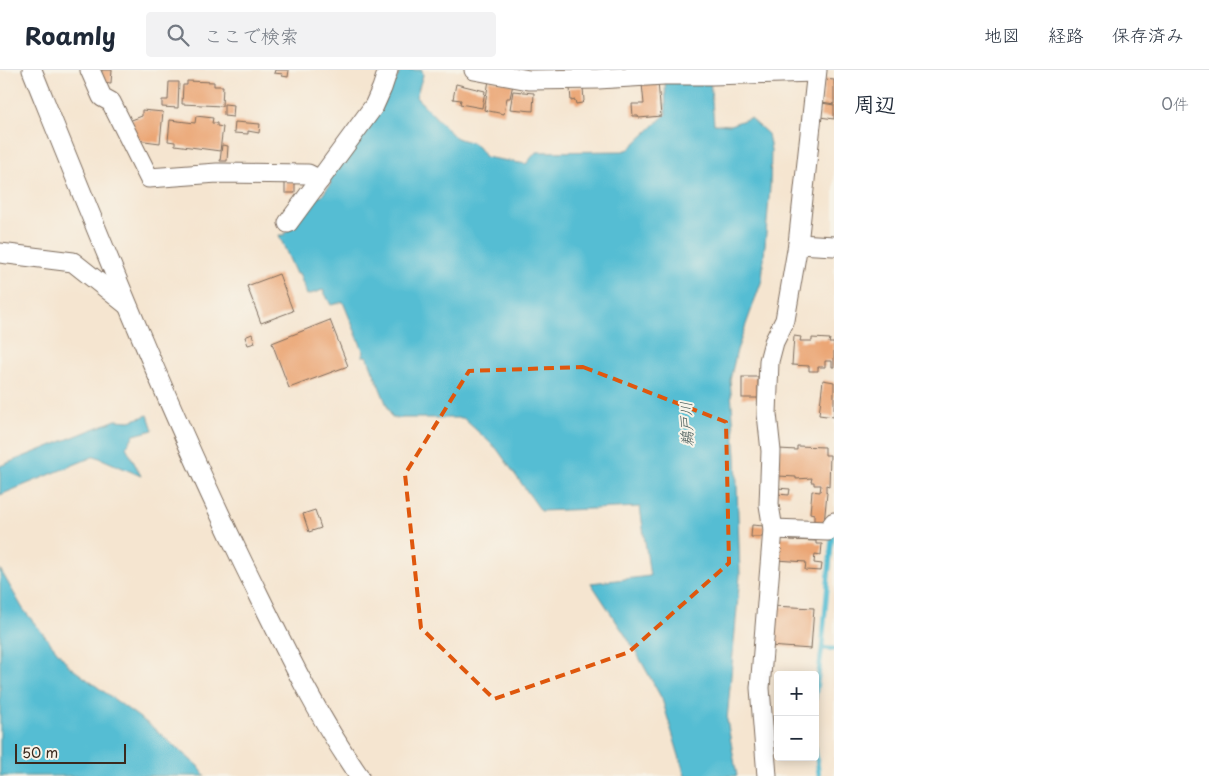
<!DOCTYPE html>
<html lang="ja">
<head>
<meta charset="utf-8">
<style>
	:root { --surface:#fff; --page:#f2f2f3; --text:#1f2937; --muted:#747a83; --line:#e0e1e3 }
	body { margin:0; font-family:"Playpen Sans","Klee One",sans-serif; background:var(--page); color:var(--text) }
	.controls { position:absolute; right:15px; bottom:15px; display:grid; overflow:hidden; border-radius:5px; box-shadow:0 2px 12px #0003 }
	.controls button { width:45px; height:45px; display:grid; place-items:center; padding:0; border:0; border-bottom:1px solid var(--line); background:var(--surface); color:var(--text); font:25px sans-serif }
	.scale { position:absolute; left:15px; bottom:12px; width:111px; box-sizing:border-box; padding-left:5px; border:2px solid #3b2a1e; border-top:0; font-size:14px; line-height:18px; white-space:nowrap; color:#3b2a1e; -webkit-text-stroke:4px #f7f3e8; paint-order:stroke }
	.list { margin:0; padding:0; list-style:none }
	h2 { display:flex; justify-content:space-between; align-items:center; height:65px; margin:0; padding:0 20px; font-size:21px }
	h2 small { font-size:16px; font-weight:400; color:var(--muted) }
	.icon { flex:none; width:28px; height:28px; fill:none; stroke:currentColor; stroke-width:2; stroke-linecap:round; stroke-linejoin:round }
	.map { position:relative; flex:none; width:834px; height:706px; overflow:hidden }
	header { display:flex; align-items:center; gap:30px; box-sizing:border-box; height:70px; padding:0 25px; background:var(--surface); border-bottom:1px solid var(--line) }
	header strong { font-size:24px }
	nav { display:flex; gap:28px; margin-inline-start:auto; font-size:18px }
	.search { width:350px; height:45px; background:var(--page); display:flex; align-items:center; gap:12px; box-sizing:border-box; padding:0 18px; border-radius:5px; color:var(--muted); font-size:19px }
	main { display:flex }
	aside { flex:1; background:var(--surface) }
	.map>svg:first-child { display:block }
</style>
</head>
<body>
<header>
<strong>Roamly</strong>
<div class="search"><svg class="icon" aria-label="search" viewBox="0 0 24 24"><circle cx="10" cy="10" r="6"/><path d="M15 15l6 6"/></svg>ここで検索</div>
<nav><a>地図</a><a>経路</a><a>保存済み</a></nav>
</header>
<main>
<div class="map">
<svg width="834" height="706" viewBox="0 0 834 706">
	<rect width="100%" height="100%" fill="#f7f3e8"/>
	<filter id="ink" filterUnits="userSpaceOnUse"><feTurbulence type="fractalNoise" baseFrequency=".02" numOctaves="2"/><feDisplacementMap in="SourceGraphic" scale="10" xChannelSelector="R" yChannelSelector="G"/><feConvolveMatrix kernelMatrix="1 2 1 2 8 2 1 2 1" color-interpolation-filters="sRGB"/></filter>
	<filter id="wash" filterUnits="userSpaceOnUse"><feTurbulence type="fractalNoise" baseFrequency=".0096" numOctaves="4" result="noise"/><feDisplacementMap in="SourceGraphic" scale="20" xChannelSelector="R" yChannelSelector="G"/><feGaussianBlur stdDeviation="1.12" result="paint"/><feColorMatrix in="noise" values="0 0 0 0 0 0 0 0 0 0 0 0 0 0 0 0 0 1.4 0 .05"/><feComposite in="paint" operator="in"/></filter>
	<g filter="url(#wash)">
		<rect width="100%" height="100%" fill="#f5e5d0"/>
		<!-- water -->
		<g fill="#55bdd3" stroke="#487478">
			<path d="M401 0H422L423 5 416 27 454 66C460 70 464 70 470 72 477 74 481 81 485 87L526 94 536 82 623 81 629 79 666 44 665 10 710 9 714 54 730 55 750 48 768 64 771 80 770 117 762 210 737 280 730 310 736 386 740 505 727 650 737 706H685L662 629 635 580 591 513 650 506 640 437 541 441 497 379 463 348H392L367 286H362L364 283 343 232 331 235 323 220 307 225 299 203 296 204 279 165H284L313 125 321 127 331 113 328 108 384 33Z"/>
			<path d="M148 345 153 360 134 365 126 377 141 406 95 386 0 425V396L116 350 130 351Z"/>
			<path d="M0 499 23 539 70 597 151 656 199 697 205 706H0Z"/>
		</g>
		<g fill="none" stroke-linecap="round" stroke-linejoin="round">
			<!-- stream -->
			<g stroke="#55bdd3" stroke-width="4.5">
				<path d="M822 578 834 579"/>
				<path d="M815 629 822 578 832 465"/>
				<path d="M815 677 819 705"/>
			</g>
		</g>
		<g id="blocks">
			<!-- building -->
			<g fill="#eba675">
				<path d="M102 0H112L111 13 101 12Z"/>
				<path d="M275 0H289L288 7 282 6 283 4 274 3Z"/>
				<path d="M825 9 834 10V34L822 32Z"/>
				<path d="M489 10 513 14 510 28H507L504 44 484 40Z"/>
				<path d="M187 11 214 12V16H223L222 36 182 34 183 15H187Z"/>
				<path d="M169 12H179L178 38 162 37V30H168Z"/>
				<path d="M658 12 661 46 639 48 638 46H633L632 34H644L642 14Z"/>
				<path d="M456 14 485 21 482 38 460 34 461 30 453 29Z"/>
				<path d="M583 17 584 31 582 33 576 34 575 30 571 31 570 18Z"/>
				<path d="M513 21 534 23 533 41 510 39Z"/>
				<path d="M822 33 834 35V49L820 47Z"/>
				<path d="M224 34 234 35 233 47 224 46Z"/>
				<path d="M142 40 163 42 160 73 137 70 129 51 142 46Z"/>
				<path d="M196 46 213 48 212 53H217V56L223 57 220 81 175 75V72L168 71 170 50 195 53Z"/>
				<path d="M235 52 260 54 259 63 248 61V64L234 63Z"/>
				<path d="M222 75 228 76 227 91H220Z"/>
				<rect x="285" y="112" width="10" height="11"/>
				<path d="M279 204 293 241 261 253 247 216Z"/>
				<path d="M330 250 348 296 289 318 272 273Z"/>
				<path d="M252 264 255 273 248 275 245 267Z"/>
				<path d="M794 266 801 267 800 271H812V268L830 269 829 273H834V297H832V291H825V297H818V301H809V296L792 295Z"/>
				<rect x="742" y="307" width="16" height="21"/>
				<path d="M823 310 834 312V347L819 345Z"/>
				<path d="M797 376 825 377V385H830L829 416 826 415V422L827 423 824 454 814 453V444L810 443 812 421 820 422 821 415H814V412H811L812 408 796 409V407L778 406 779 379 797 380Z"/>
				<path d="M777 418 790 419 789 425 777 424Z"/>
				<path d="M315 440 321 458 309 462 303 444Z"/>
				<path d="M752 455 764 456 763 467H751Z"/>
				<path d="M779 467H791L790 470 816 471V474H822L821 485 815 484 814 493 822 494 821 501 805 500 806 492 777 490Z"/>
				<path d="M772 536 814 538 811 579 769 576Z"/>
			</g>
		</g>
	</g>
	<g filter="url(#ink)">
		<use href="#blocks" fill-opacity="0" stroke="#7c6b5c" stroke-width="1"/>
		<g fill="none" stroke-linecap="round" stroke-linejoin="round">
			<defs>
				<g id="minor">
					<path d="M32 0C99 166 165 332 243 493 279 566 313 640 359 706"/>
					<path d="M90 0 102 27 111 32 149 108 217 103 308 104 320 110"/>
					<path d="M474 0 529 10 598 9 664 5H712L816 2"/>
					<path d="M288 153 374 36 382 18 388 0"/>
					<path d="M798 174 834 176"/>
					<path d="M0 183 73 192 126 234"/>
					<path d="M773 459 828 461 834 452"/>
					<path d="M767 706 760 618 773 459 769 435 771 381 767 344 769 291 774 272 785 250 798 174 817 0"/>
				</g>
			</defs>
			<!-- minor casing -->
			<use href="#minor" stroke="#7c6b5c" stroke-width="21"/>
			<!-- minor -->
			<use href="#minor" stroke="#fff" stroke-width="19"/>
		</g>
	</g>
	<!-- marked area -->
	<path fill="none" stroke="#df570d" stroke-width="4" stroke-dasharray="10 6" stroke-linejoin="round" d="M583 297 726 352 729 493 629 582 494 629 421 558 405 404 469 301Z"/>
	<g text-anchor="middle" stroke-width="4" stroke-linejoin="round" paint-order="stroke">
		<!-- water labels -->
		<g font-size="15" font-style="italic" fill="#435654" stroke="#f7f3e8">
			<text transform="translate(687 354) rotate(-92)" y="5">鵜戸川</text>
		</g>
	</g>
</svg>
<div class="controls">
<button>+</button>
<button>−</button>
</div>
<div class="scale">50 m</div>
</div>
<aside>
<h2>周辺<small>0件</small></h2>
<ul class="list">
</ul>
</aside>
</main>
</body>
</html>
